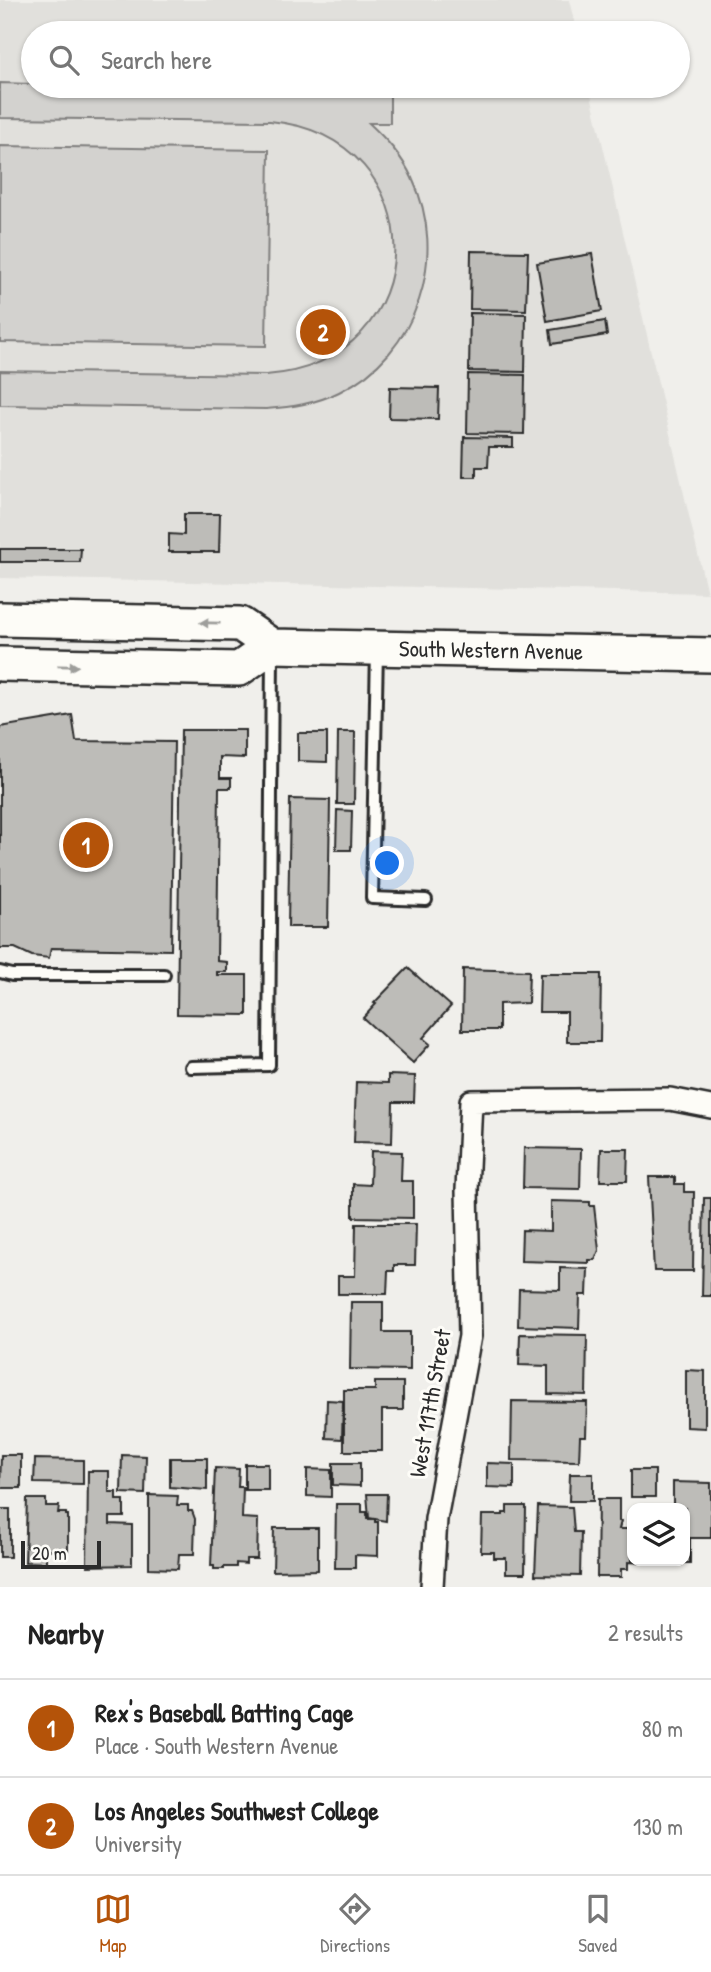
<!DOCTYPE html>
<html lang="en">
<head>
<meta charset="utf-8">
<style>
	:root { --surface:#fff; --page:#f2f2f2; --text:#222; --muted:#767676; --line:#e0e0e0; --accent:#b45309 }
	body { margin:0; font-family:"Patrick Hand",sans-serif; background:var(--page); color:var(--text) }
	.controls { position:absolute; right:21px; bottom:21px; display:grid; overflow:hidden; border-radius:14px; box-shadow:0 2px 5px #0004 }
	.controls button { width:63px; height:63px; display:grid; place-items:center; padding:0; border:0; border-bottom:2px solid var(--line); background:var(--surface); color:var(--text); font:35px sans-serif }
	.scale { position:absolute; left:21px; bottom:18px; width:80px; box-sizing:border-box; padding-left:7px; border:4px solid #2b2b2b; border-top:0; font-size:19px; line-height:24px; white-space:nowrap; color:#2b2b2b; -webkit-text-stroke:5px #fdfcf7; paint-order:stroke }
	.you { position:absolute; left:388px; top:864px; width:24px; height:24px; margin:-18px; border:5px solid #fff; border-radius:50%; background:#1a73e8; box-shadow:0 0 0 10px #1a73e833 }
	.badge { display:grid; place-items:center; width:46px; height:46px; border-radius:50%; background:var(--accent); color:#fff; font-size:23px; font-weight:700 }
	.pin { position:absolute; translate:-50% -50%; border:4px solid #fff; box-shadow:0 2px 7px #0006 }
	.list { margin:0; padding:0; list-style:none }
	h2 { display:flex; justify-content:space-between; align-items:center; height:91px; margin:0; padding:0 28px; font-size:30px }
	h2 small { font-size:23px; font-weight:400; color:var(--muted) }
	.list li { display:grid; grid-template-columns:46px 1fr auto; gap:21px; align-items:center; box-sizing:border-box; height:98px; padding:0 28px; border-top:2px solid var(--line) }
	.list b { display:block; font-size:26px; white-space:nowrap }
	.list p { margin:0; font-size:23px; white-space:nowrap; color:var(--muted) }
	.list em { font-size:23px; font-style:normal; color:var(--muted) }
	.icon { flex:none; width:38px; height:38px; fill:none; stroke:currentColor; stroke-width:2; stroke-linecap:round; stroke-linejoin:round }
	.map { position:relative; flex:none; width:711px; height:1587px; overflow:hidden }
	.search { position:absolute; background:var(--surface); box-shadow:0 2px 5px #0004; left:21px; right:21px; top:21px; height:77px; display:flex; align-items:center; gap:18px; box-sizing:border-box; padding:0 24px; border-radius:38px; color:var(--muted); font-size:26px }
	.sheet { height:287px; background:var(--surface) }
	nav { display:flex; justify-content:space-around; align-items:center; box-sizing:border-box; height:98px; border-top:2px solid var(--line); background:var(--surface); font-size:19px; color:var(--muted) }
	nav a { display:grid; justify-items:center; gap:4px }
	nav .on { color:var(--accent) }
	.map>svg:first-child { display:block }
</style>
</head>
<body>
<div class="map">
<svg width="711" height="1587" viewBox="0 0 711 1587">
	<rect width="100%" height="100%" fill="#f0efeb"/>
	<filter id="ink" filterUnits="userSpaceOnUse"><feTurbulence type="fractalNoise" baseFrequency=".0143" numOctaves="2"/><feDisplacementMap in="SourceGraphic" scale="14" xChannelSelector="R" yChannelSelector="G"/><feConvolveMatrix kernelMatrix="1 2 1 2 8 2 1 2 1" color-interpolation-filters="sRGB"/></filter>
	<g filter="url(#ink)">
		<!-- built -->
		<path fill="#e1e0dc" d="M0 0H569L577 33H33V86H589L707 593 0 578Z"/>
		<!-- green -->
		<g fill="#d3d2cf" stroke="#7f7e7d" stroke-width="2">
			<path d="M0 83 33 84V86L390 89V123H369C386 139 402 156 412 178 449 256 418 354 339 392 315 404 291 407 266 409L0 405V371L266 375C436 362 437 137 270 121L0 118Z"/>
			<path d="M0 146 269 150 266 346 0 342Z"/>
		</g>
		<!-- building -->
		<g fill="#bdbcb8" stroke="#2b2b2b" stroke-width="2">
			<path d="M471 251 528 252 526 310 470 309Z"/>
			<path d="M592 254 602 311 547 321 537 263Z"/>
			<path d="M470 313 526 314 525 372 469 371Z"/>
			<path d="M605 321 607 335 552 344 550 330Z"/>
			<path d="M468 374 525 375 524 434 467 433Z"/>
			<path d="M390 387 439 388 438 419 389 418Z"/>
			<path d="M464 437 513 438V447H489L488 467H476V477H463Z"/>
			<path d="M184 514H220L219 552H169V534L184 535Z"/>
			<path d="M0 549H81L80 562H0Z"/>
			<path d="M72 715 76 741 174 742 171 950 51 948 49 958 32 956 15 948H0V727Z"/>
			<path d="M181 730H245V758L220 757V778H231V788H219L217 961 227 962V972H217V975H247V1015L177 1014Z"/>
			<path d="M338 732H355L354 804H337Z"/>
			<path d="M298 733H327V762L298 761Z"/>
			<path d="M290 799 330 800 328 927H288Z"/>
			<path d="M337 810 352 811 351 850H336Z"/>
			<path d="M408 968 451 1006 423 1038 430 1044 413 1063 363 1018 376 1004 374 1003Z"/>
			<path d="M463 969 529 971 528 1003 499 1004V1030H462Z"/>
			<path d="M540 974H601L600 1042H567V1012H539Z"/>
			<path d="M388 1075 415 1076 414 1102H393L392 1143 354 1142 356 1082 388 1083Z"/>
			<path d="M524 1148 581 1149 580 1189 523 1188Z"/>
			<path d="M601 1149H628L627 1181H600Z"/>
			<path d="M371 1151 402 1152 401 1181H413V1218L353 1217V1184L370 1185Z"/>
			<path d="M649 1177H675V1184H684V1192H694L693 1271H654Z"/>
			<path d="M704 1198H711V1296H702Z"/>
			<path d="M551 1201 590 1202V1206H594L599 1250 595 1260H589V1263L521 1261 522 1230 551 1231Z"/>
			<path d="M356 1224H416L415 1265H394V1271H388L387 1294H338V1276H355Z"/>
			<path d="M560 1268 588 1269 587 1295H580L579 1328 518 1326 519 1289 560 1290Z"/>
			<path d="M351 1302H383V1332H410V1370L350 1369Z"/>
			<path d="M520 1334 587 1335 586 1395 548 1394V1366L519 1365Z"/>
			<path d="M686 1370 705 1371V1428L686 1427Z"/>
			<path d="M375 1382H403V1410H382V1451H344V1390H375Z"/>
			<path d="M327 1400 343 1401 342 1439 326 1438Z"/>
			<path d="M512 1401 587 1402 586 1436H580L579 1461 511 1460Z"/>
			<path d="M1 1455H21V1488H0Z"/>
			<path d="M122 1455 146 1456 145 1494 121 1493Z"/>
			<path d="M170 1458H207V1490L170 1487Z"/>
			<path d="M35 1459 83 1460V1484L34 1483Z"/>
			<path d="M333 1463H360V1486L333 1485Z"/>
			<path d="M487 1463 514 1464V1488L487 1487Z"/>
			<rect x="245" y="1464" width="23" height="26"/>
			<path d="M215 1468 239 1469 238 1487H243L242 1518 258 1519 257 1559H246V1564L236 1563V1567H224V1569H214V1566H211Z"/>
			<path d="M307 1469 331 1470V1497L307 1496Z"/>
			<rect x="631" y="1470" width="24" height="27"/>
			<path d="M88 1471H109V1492H116V1500H124V1517H110V1524L132 1525V1565L87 1566Z"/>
			<path d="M570 1474H593V1501H569Z"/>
			<path d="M673 1482 711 1483V1538H690V1563H664V1561H685V1508H673Z"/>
			<path d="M367 1494H387L386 1521 369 1518Z"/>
			<path d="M149 1495 178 1496 177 1505H188V1511H192L195 1519 194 1554H179L178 1569 149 1568Z"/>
			<path d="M27 1499H46V1506H59L58 1513H66V1515H68V1550H46V1563L25 1562Z"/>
			<path d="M598 1499H619V1521H621L619 1529H632V1561H643V1563L628 1562V1569H621V1577H597Z"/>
			<path d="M336 1504H362V1512H367V1519H375V1522H378V1556L355 1555V1568H335Z"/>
			<path d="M507 1506H526L525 1573H506V1558H494V1552H481L482 1515H503V1513H507Z"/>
			<path d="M538 1506 572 1507 574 1532H581L580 1576 535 1575Z"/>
			<rect x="0" y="1509" width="10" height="48"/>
			<path d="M274 1528H318V1570L273 1571Z"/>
		</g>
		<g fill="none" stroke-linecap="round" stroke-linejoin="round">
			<defs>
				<g id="lane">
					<path d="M377 650 372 898 426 900"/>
					<path d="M0 972 12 975H164"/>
					<path d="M191 1067 269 1065 272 652"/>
				</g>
				<path id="street" d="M432 1587 436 1519 470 1336 467 1190 471 1101 670 1099 711 1107"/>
				<g id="primary">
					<path d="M0 619 240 624 272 646 711 655"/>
					<path d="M0 664 239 669 272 646"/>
				</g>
			</defs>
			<!-- lane casing -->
			<use href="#lane" stroke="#2b2b2b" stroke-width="16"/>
			<!-- street casing -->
			<use href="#street" stroke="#2b2b2b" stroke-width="26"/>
			<!-- primary casing -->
			<use href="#primary" stroke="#2b2b2b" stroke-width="38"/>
			<!-- lane -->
			<use href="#lane" stroke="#fdfcf7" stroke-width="10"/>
			<!-- street -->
			<use href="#street" stroke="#fdfcf7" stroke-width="21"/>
			<!-- primary -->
			<use href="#primary" stroke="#fdfcf7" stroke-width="33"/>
		</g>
		<!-- one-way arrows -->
		<defs><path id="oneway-solid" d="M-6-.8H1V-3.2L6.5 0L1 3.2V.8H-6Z" transform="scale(1.75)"/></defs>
		<g fill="#9e9e9b">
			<use href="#oneway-solid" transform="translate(210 623) rotate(-179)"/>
			<use href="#oneway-solid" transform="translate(68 666) rotate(1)"/>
		</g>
	</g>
	<g text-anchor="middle" stroke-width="6" stroke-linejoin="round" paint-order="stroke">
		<!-- street labels -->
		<g font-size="23" fill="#2b2b2b" stroke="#fdfcf7">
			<text transform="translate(491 650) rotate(1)" y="8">South Western Avenue</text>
			<text transform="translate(430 1403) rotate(-80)" y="8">West 117th Street</text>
		</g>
	</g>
</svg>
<div class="controls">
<button><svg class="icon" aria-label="layers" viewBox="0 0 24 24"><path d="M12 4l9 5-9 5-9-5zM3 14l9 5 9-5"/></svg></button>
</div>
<div class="scale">20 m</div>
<div class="you"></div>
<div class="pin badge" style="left:86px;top:845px">1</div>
<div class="pin badge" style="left:323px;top:332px">2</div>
<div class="search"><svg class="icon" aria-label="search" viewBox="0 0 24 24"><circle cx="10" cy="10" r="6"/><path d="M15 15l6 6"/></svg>Search here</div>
</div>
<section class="sheet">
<h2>Nearby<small>2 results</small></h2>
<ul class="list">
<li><span class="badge">1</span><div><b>Rex's Baseball Batting Cage</b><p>Place · South Western Avenue</p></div><em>80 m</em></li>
<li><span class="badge">2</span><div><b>Los Angeles Southwest College</b><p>University</p></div><em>130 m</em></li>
</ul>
</section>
<nav>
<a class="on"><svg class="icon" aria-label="map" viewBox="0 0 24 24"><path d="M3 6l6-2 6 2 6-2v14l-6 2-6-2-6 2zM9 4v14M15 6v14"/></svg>Map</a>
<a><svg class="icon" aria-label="directions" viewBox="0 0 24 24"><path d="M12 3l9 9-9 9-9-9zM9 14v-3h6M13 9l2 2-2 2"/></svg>Directions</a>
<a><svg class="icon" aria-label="saved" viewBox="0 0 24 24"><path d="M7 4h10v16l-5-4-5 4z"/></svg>Saved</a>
</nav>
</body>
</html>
